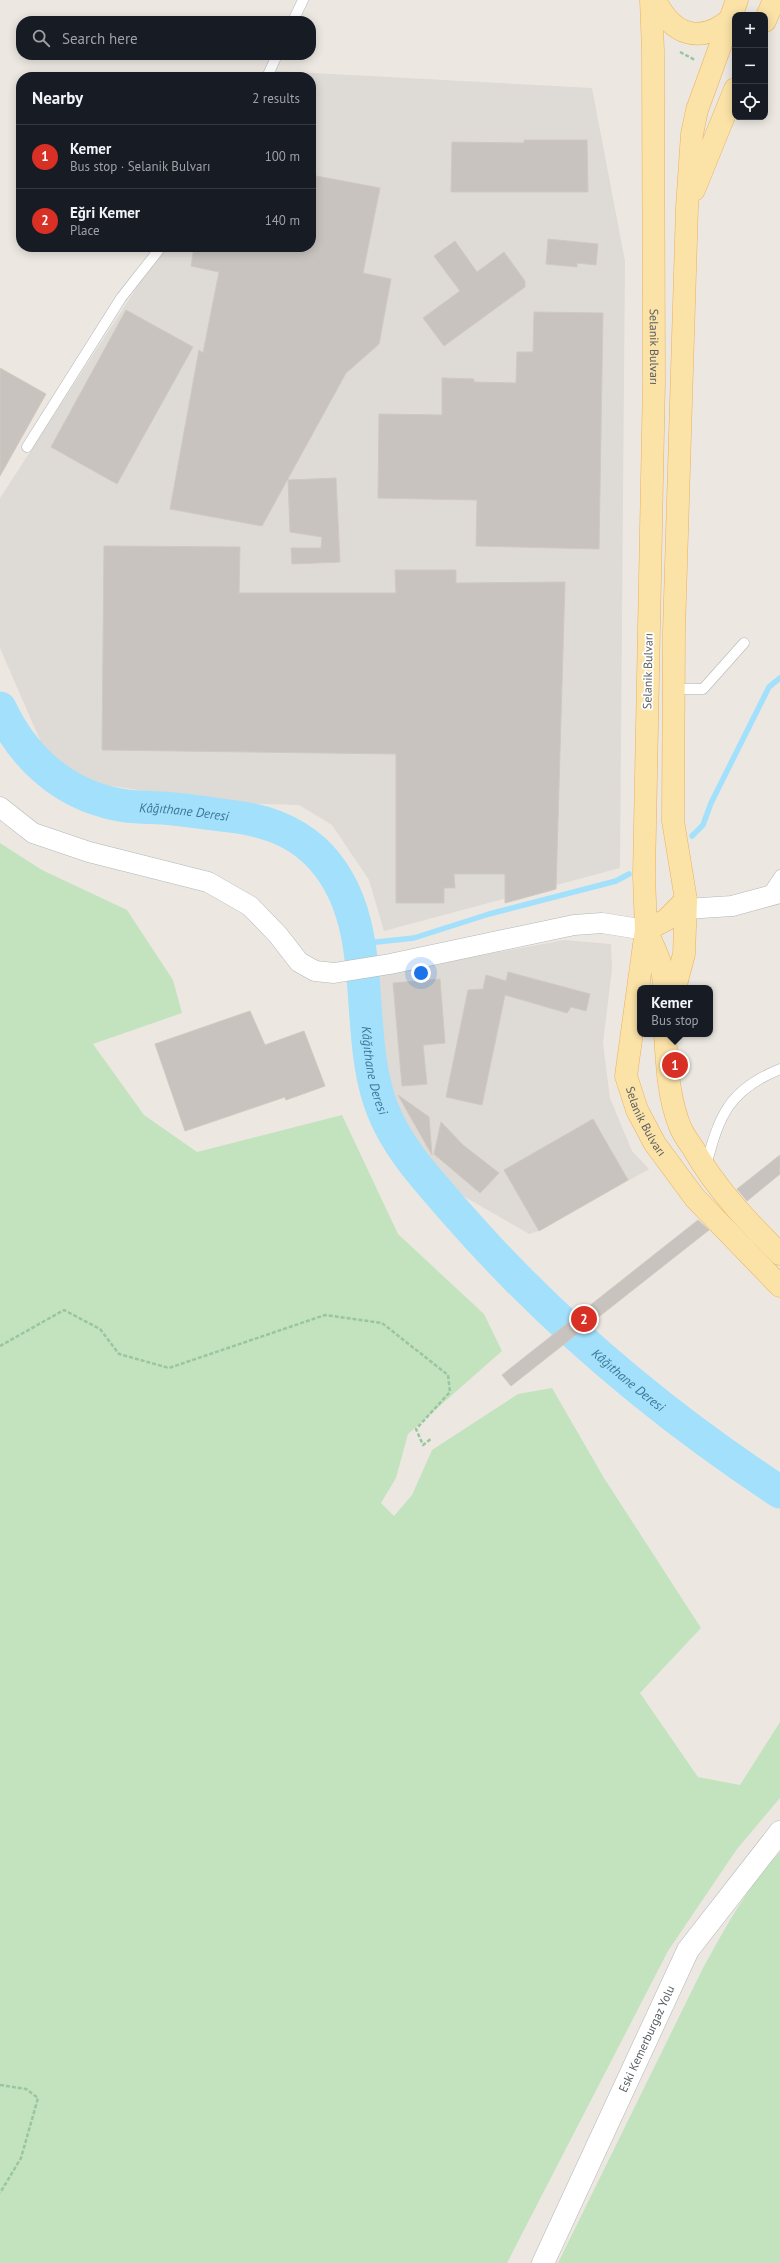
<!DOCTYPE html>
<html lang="en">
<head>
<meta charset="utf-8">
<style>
	:root { --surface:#171b24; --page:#20242c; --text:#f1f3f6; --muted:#9ea1a6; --line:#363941; --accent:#d93025 }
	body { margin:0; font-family:"PT Sans",sans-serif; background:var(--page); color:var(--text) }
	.controls { position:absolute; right:12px; top:12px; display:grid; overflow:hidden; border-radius:8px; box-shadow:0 2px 10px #0003 }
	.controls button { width:36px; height:36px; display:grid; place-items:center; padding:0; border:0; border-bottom:1px solid var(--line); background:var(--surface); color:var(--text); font:20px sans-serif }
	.you { position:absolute; left:421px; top:973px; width:14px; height:14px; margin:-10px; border:3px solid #fff; border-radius:50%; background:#1a73e8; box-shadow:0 0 0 6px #1a73e833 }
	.badge { display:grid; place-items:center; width:26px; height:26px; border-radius:50%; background:var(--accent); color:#fff; font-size:13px; font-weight:700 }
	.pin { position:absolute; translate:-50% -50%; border:2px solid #fff; box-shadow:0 1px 4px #0006 }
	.popup { position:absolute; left:637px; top:985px; width:76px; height:52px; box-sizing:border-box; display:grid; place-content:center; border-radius:8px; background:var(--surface); filter:drop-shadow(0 1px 3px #0005); font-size:13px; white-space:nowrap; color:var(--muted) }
	.popup b { font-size:15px; color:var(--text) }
	.popup::after { content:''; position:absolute; left:50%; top:100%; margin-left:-8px; border:8px solid transparent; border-top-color:var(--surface) }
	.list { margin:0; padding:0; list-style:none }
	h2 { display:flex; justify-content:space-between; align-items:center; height:52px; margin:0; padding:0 16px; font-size:17px }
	h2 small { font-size:13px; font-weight:400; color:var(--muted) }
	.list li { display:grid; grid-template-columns:26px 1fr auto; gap:12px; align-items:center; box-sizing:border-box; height:64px; padding:0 16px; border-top:1px solid var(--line) }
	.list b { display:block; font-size:15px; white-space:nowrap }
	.list p { margin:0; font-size:13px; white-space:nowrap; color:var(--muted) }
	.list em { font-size:13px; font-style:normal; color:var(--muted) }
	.icon { flex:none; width:22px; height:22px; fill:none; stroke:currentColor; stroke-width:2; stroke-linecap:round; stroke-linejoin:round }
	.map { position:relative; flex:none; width:780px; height:2263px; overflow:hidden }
	.search { position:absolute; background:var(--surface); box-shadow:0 2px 10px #0003; left:16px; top:16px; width:300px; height:44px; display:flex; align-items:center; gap:10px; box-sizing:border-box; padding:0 14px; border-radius:16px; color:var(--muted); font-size:15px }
	.panel { position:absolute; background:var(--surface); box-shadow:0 2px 10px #0003; left:16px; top:72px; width:300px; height:180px; border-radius:16px }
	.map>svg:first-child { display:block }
</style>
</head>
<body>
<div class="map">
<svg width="780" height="2263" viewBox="0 0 780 2263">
	<rect width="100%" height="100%" fill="#ece8e1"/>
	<!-- industrial -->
	<g fill="#dedad6">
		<path d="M276 71 592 88 625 261 620 868 384 931 369 880 332 825 299 805 221 803 74 780 46 754 0 648V498L163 247H311V77H272Z"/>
		<path d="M564 940 611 944 612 969 603 1043 610 1098 632 1151 649 1169 539 1231 529 1234 458 1193 425 1169 402 1135 386 1090 377 1038 376 975Z"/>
	</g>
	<!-- green -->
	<g fill="#c3e3be">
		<path d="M0 843 42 870 127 910 173 980 182 1013 93 1044 144 1115 197 1152 342 1115 398 1234 484 1314 502 1351 408 1434 396 1478 381 1503 394 1516 412 1495 432 1450 518 1394 552 1388 604 1478 701 1628 640 1693 698 1777 740 1785 780 1722V1798L737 1849 668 1951 507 2263H0Z"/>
		<path d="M780 1852V2263H558L703 1968C725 1928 748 1885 780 1852Z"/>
	</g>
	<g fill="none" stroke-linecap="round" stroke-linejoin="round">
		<!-- stream -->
		<g stroke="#a2e0fb" stroke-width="5.5">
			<path d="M692 836 703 825 711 803 769 687 780 678"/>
			<path d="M358 944 414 938 489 914 616 881 629 874"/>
		</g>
		<!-- river -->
		<path stroke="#a2e0fb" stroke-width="33" id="s1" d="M0 708C23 757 62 793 115 804 131 808 147 807 163 808 185 810 207 813 229 816 262 820 290 828 315 851 384 917 351 1028 382 1108 398 1150 429 1181 458 1215 552 1322 661 1414 780 1492"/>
	</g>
	<!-- building -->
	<g fill="#c8c3bf" stroke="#d0c9c0">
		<path d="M524 140H587L588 192H451L452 142 524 143Z"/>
		<path d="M311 175 380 188 363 273 391 279 379 344 346 373 262 526 170 509 199 350 203 353 219 272 191 266 194 247H311Z"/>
		<path d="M548 239 598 244 596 265 577 263V267L546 264Z"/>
		<path d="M455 241 477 272 504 252 525 281V287L444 346 423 318 460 291 434 256Z"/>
		<path d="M126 310 193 347 117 484 51 447Z"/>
		<path d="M534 312 603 313 599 549 476 546 477 500 378 498 379 414 442 415V378L474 379V382L516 383 517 352H533Z"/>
		<path d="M0 368 46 394 0 476Z"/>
		<path d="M336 478 340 562 292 564 291 548H321L322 537 290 532 288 480Z"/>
		<path d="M104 546 240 547 239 593H396L395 570H456V583L565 582 556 889 505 903V874H454L455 888H444V903H396V754L102 750Z"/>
		<path d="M508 972 590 994 586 1011 571 1007 567 1013 505 995 482 1105 446 1097 468 990 483 989 486 975 506 981Z"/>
		<path d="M440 979 445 1043 423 1045 427 1084 402 1086 393 983Z"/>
		<path d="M250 1011 265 1045 304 1031 325 1086 286 1100 285 1097 185 1131 155 1044Z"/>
		<path d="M398 1095 429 1117 432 1155Z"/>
		<path d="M593 1119 628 1180 539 1231 504 1170Z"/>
		<path d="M441 1122 463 1145 499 1173 480 1193 434 1154Z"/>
		<path d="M780 1155V1174L747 1201 737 1189Z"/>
		<path d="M698 1220 709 1230 511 1386 502 1375Z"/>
	</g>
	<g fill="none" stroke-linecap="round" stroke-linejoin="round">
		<defs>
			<g id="service">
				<path d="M293 21 303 0"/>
				<path d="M267 77 277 55"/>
				<path d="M27 447 121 298 161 247"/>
				<path d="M674 689H703L744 643"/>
				<path d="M766 896 780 875"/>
				<path d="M706 1166C719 1115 729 1090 780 1069"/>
			</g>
			<g id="minor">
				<path d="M0 807 33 833 89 852 208 882 250 906 278 935 299 962 315 971 334 973 390 964 574 925 602 923 646 930"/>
				<path d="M686 909 732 906 780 893"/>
			</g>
			<g id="secondary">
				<path id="s2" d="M543 2263 688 1950 780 1832"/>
			</g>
			<g id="primary">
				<path id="s3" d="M651 0 653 51 654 381 644 875 646 930 626 1076 637 1110 655 1144 695 1198 780 1286"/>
				<path d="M655 0C673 36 701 45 732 18"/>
				<path d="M765 21 774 0"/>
				<path d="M694 190 735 89"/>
				<path d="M664 988C664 966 655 950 646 930L666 920 686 900"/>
				<path d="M675 988 684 954 686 900 673 821 674 631 687 207 692 134 697 110 737 0"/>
				<path d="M665 1034C667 1064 668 1095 679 1124 682 1133 688 1141 693 1148 716 1189 747 1221 780 1254"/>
			</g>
		</defs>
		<!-- service casing -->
		<use href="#service" stroke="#b2b5b8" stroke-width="11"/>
		<!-- minor casing -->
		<use href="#minor" stroke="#b2b5b8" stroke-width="21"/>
		<!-- secondary casing -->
		<use href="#secondary" stroke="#b1b5b9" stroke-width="23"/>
		<!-- primary casing -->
		<use href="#primary" stroke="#ebb05b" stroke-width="23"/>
		<!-- path -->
		<g stroke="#99c6a0" stroke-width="2.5" stroke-dasharray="4 2" stroke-linecap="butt">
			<path d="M680 52 695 60"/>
			<path d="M0 1346 64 1310 100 1329 119 1354 169 1368 325 1315 382 1323 448 1375 450 1392 416 1429 423 1445 432 1438"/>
			<path d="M0 2085 26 2089 38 2098 21 2158 0 2193"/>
		</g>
		<!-- service -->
		<use href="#service" stroke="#fff" stroke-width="10"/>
		<!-- minor -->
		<use href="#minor" stroke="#fff" stroke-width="20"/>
		<!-- secondary -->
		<use href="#secondary" stroke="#fff" stroke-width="22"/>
		<!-- primary -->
		<use href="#primary" stroke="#fbe2a7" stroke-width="22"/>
	</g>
	<g text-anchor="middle" stroke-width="3.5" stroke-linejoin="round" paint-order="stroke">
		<!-- street labels -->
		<g font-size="12" fill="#5a5e62" stroke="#fff">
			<text dy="4" stroke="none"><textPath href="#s3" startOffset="347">Selanik Bulvarı</textPath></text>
			<text transform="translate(648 671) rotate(-89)" y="4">Selanik Bulvarı</text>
			<text dy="4" stroke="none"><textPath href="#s3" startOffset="1127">Selanik Bulvarı</textPath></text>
			<text dy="4" stroke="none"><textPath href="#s2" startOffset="247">Eski Kemerburgaz Yolu</textPath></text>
		</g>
		<!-- water labels -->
		<g font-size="13" font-style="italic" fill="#3b779b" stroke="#fff">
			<text dy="5" stroke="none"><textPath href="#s1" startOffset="225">Kâğıthane Deresi</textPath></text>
			<text dy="5" stroke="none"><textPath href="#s1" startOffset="597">Kâğıthane Deresi</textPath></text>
			<text dy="5" stroke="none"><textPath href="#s1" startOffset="1005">Kâğıthane Deresi</textPath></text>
		</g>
	</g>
</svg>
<div class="controls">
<button>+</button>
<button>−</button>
<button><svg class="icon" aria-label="locate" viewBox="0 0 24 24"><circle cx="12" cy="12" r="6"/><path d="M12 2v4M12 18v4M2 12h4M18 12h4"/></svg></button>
</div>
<div class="you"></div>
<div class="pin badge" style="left:675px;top:1065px">1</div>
<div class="popup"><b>Kemer</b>Bus stop</div>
<div class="pin badge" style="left:584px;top:1319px">2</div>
<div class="search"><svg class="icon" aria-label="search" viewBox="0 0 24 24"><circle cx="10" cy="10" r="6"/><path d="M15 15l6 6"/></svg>Search here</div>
<section class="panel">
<h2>Nearby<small>2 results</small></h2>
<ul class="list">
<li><span class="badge">1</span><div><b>Kemer</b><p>Bus stop · Selanik Bulvarı</p></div><em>100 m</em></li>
<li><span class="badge">2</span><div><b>Eğri Kemer</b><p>Place</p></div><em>140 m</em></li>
</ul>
</section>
</div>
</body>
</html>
